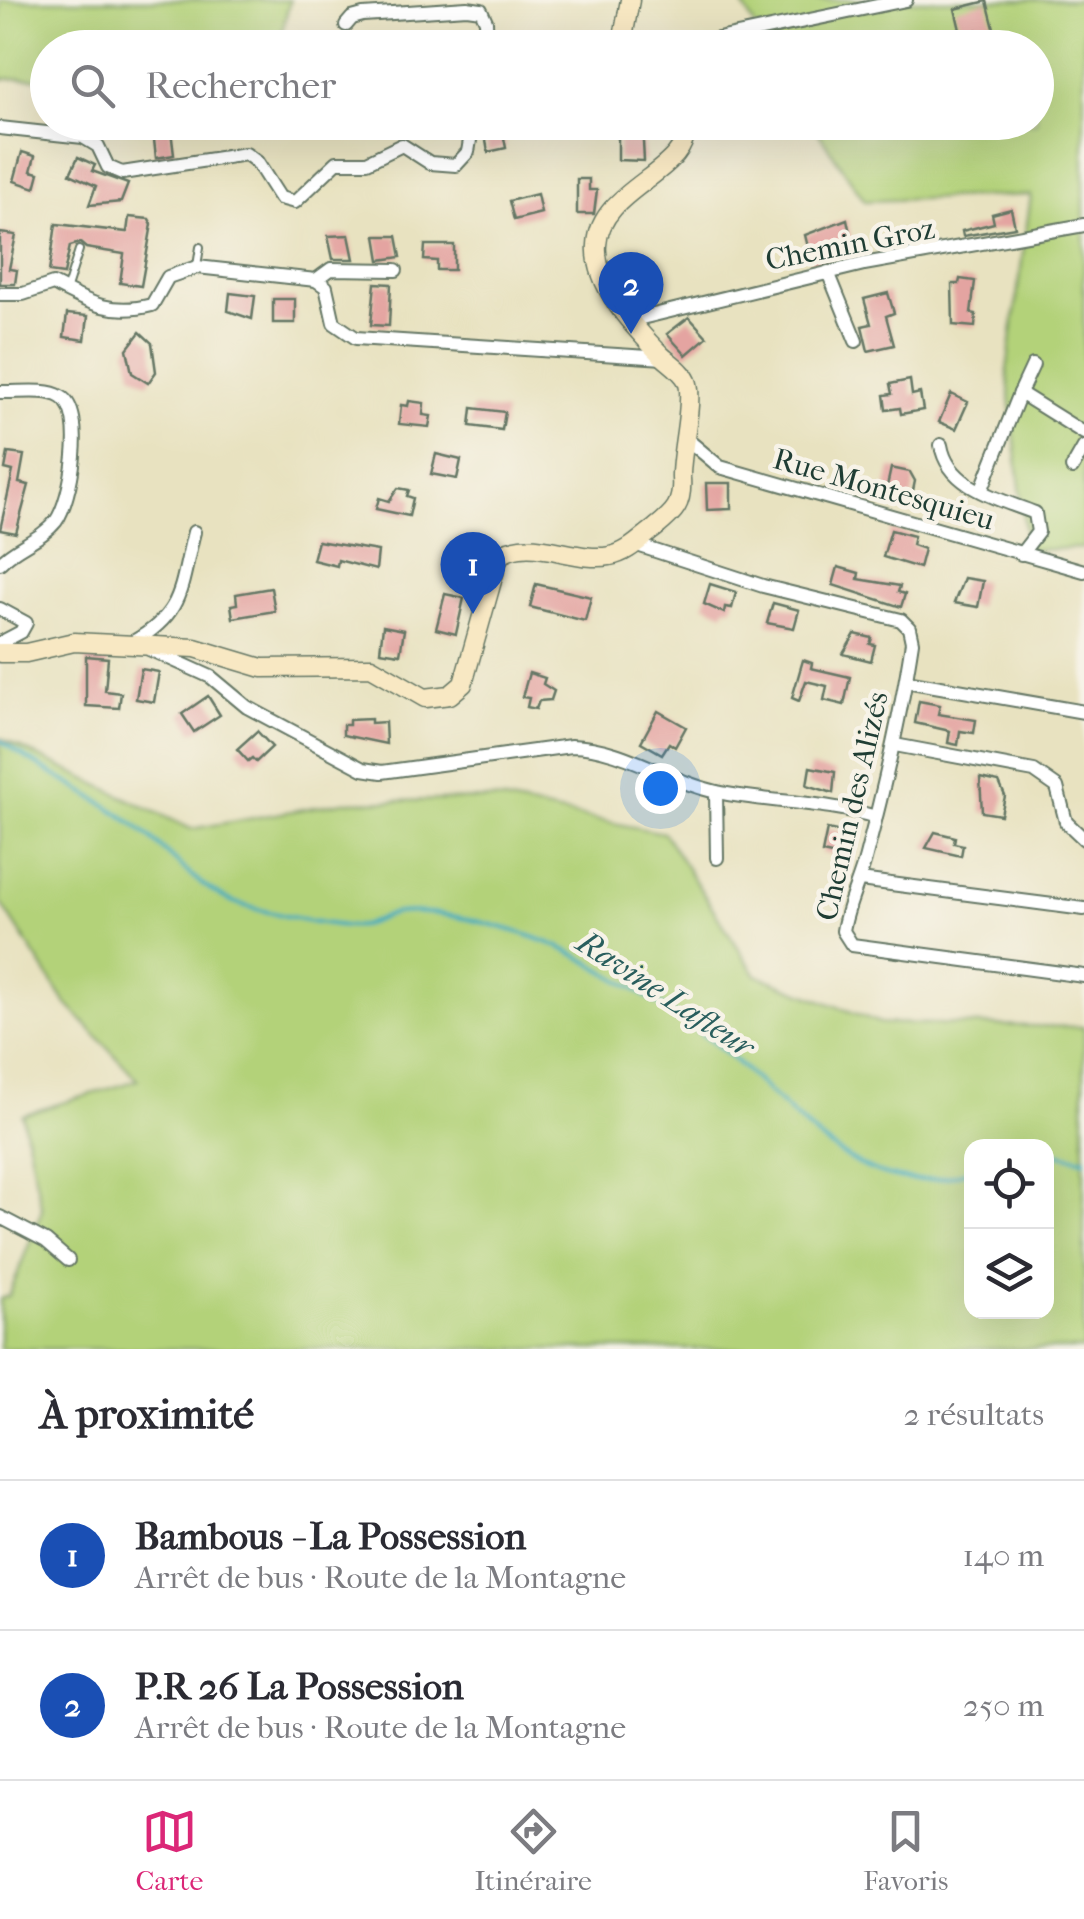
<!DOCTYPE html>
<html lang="fr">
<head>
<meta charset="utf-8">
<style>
	:root { --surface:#fff; --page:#f7f7f7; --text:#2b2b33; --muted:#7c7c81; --line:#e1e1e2; --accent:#db2777 }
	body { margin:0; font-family:"IM FELL French Canon",serif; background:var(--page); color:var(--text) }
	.controls { position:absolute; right:30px; bottom:30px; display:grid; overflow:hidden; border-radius:20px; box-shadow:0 10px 40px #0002 }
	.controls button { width:90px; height:90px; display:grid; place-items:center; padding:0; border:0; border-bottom:2px solid var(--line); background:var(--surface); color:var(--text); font:50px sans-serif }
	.you { position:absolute; left:660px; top:788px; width:35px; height:35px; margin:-25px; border:8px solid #fff; border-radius:50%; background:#1a73e8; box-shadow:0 0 0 15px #1a73e833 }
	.badge { display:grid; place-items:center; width:65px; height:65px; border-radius:50%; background:var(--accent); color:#fff; font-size:32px; font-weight:700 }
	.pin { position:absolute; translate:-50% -82px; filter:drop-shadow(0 2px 5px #0008) }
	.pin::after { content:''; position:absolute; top:52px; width:35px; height:30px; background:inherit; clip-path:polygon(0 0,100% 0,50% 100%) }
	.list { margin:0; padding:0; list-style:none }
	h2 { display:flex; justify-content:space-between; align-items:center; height:130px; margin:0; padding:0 40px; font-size:42px }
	h2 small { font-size:32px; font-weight:400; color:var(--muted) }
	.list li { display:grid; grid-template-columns:65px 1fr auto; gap:30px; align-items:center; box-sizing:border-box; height:150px; padding:0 40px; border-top:2px solid var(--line) }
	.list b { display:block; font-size:38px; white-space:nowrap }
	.list p { margin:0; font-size:32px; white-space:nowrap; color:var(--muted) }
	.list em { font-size:32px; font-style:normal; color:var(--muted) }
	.icon { flex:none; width:55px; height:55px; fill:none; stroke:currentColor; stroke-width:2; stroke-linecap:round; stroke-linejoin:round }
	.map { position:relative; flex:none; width:1084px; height:1349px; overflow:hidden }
	.search { position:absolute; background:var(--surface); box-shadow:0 10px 40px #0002; left:30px; right:30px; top:30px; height:110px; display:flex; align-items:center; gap:25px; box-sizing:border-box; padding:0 35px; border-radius:55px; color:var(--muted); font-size:38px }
	.sheet { height:430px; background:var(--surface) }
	nav { display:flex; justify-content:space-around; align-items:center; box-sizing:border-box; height:140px; border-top:2px solid var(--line); background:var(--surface); font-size:28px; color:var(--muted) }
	nav a { display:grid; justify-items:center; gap:5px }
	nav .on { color:var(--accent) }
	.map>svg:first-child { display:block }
</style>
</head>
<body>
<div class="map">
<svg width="1084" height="1349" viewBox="0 0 1084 1349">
	<rect width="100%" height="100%" fill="#f7f3e8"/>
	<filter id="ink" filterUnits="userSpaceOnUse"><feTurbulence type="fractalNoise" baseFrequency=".01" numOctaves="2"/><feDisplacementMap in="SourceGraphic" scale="20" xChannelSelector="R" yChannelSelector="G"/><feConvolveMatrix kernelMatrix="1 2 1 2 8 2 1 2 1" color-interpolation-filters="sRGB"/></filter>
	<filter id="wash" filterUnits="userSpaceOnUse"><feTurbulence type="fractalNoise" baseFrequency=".0048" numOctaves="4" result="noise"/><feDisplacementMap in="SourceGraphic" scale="40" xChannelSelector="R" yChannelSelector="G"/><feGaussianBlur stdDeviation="2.25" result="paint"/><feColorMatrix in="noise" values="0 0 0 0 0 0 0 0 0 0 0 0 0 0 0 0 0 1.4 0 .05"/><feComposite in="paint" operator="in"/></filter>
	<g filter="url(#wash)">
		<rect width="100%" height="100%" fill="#e8e2c0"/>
		<!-- green -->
		<g fill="#b3d279" stroke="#698856" stroke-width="2.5" fill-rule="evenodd">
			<path d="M0 0H290L278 47 48 48 47 78 0 79Z"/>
			<path d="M740 0H1084V548L1027 550 1007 370 1031 195 865 201 812 123 1036 122V48L767 47Z"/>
			<path d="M0 738 191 829 343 802 494 799 664 833 756 975 880 1023 1084 1027V1349H0V1299L9 1296 42 1210 22 1115 138 1080 65 1002 0 901ZM972 1146H1046V1312H972Z"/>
		</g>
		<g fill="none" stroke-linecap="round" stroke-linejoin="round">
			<!-- stream -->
			<g stroke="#3facbe" stroke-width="4">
				<path d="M0 740C44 773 97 795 140 829 174 856 200 892 242 905 266 912 338 929 361 926 373 924 384 914 397 913 447 908 542 935 585 960 633 988 688 1020 730 1056 799 1116 868 1213 972 1169"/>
				<path d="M1046 1151 1084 1159"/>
			</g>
		</g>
		<g id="blocks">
			<!-- building -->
			<g fill="#e4a4a1">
				<path d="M987 1 996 36 978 41 976 30 961 34 955 9Z"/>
				<path d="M152 122H170L174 155 156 158Z"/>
				<path d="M501 122 506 148 488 152 483 124Z"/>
				<path d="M627 122H642L644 161 618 160V136H626Z"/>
				<path d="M22 152 35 156 31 171 39 173 35 188 14 181Z"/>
				<path d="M78 157 95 165 92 171 128 184 121 202 89 205 96 186 70 174Z"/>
				<path d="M577 179H589V190H597L594 214H577Z"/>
				<path d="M537 194 541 213 514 220 509 201Z"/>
				<path d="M1011 209 1015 227 963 236 962 231 994 223 992 214Z"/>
				<path d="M129 217 149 219 152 224 141 286 120 283 124 254 86 248 80 243 70 246 64 274 49 272 56 224 127 232Z"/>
				<path d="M847 219 851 238 821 245 825 260 812 263 805 235Z"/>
				<path d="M0 233 16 235 9 269 17 270 15 284H0Z"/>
				<path d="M349 235 354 259H333L328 236Z"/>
				<path d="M376 236H397L401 257 380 260Z"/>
				<path d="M425 245H454V270H437V261L424 260Z"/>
				<path d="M960 279 975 281 971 313 976 314 975 327 953 325 952 284H959Z"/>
				<path d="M375 283 391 284 389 326 371 325Z"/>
				<path d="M230 293 255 296 252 319 228 311Z"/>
				<path d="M888 293 894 313 886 316 894 345 868 351 862 326 871 324 864 299Z"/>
				<rect x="273" y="299" width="22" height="24"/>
				<path d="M67 314 88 316 85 340 64 337Z"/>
				<path d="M689 317 707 337 686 355 667 334Z"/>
				<path d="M140 332 152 343 156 372 148 383 132 373 127 349Z"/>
				<path d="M910 380 912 395 920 393 923 410 901 414 900 408 886 410 884 395 892 394 890 384Z"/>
				<path d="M951 394 968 402 956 429 939 422Z"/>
				<path d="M409 401 424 403 423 415 431 416 429 427 399 424 401 405 408 406Z"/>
				<path d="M472 408 505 412 502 430 470 426Z"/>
				<path d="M8 453 24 455 19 483 29 485 16 533 0 530 13 471 5 469Z"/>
				<path d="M436 454 461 460 457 479 431 474Z"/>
				<path d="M891 468 910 472 915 481 910 505 899 502 901 494 886 491Z"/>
				<path d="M706 483H731V509L707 510Z"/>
				<path d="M398 488 409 490 407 496 413 498 409 516 376 509 379 498 389 501Z"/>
				<path d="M891 530 914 536 912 545 924 549 919 568 883 557Z"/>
				<path d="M318 541 378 551 376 570 338 560 337 566 313 560Z"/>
				<path d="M838 567 859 573 858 579 900 586 898 592 905 594 901 607 833 585Z"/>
				<path d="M964 578 983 581 978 607 954 603Z"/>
				<path d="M536 584 591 597 585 621 530 607Z"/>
				<path d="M710 584 736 592 732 608 725 607 724 613 704 604Z"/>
				<path d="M271 588 275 611 233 618 231 605 237 604 236 594Z"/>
				<path d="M445 594 464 598 456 634 436 629Z"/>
				<path d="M773 603 799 610 794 628 767 623Z"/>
				<path d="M383 626 404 630 400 654 380 651Z"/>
				<path d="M855 634 872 638 870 644 875 645 871 661 843 654Z"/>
				<path d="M86 656 108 658 105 691 121 693 119 708 86 706Z"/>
				<path d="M803 660 812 663 811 668 850 677 844 705 824 700 827 686 806 681 799 701 792 698Z"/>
				<path d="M141 669 159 672 154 702 136 699Z"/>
				<path d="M529 673 545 678 543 684 554 691 551 700 539 701 536 709 527 707 529 698 522 697Z"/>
				<path d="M208 696 220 715 194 732 182 714Z"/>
				<path d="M919 701 940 705 938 714 976 720 974 733 960 731 958 745 948 743 950 731 915 723Z"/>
				<path d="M658 711 686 727 675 747 669 743 662 754 641 742Z"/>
				<path d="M371 719V723L385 722 386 744 343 735V725H349V720Z"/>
				<path d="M257 731 272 747 256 762 252 758 248 761 237 749Z"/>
				<path d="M810 767 835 772 833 793 807 785Z"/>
				<path d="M980 778 999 782 1005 796 1001 815 982 812Z"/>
				<path d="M827 829 851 834 846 858 822 853Z"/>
				<path d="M935 832 955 837 954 843 963 845 961 856 926 848Z"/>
			</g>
		</g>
	</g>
	<g filter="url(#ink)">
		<use href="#blocks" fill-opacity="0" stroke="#657765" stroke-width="2.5"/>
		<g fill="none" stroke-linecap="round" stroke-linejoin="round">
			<defs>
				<g id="service">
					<path d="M197 266 200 247"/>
					<path d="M66 291 79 250"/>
				</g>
				<g id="minor">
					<path d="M346 25 352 18 363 15 467 8 481 10 486 21 487 48"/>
					<path d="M675 48 906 0"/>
					<path d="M0 128 83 137 98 146 108 167 122 173 246 154 257 162 280 198 295 202 337 162H367L402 145 430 163 456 165 468 152 473 122"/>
					<path d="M828 272 856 341"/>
					<path d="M316 280 331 269 396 270"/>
					<path d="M0 294H23L53 284C88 302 110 316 152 305L168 277 197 267 316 280 326 287 334 323 356 338 664 358"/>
					<path d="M629 321 864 264 1084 225"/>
					<path d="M0 392C18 393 46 388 61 397 87 412 71 501 56 521 41 540 16 546 0 563"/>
					<path d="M1020 393 1033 365"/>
					<path d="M683 436 720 467 1084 571"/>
					<path d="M941 445C948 488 1000 499 1035 513L1038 532 1021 554"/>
					<path d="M1072 468 1084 447"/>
					<path d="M981 491 1020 393 1084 433"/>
					<path d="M634 544 763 586 901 620 909 628 912 642C901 715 885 784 866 856 860 881 847 905 843 931L852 945 1084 976"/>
					<path d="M0 609 26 623 21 632 0 643"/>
					<path d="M133 642C185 613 180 586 194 532"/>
					<path d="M149 649 211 677 247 707 363 769 382 772 571 746C624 747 666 781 717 792 770 803 823 801 876 817"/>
					<path d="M906 681 1084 712"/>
					<path d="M895 745 1034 771 1057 787 1066 822 1084 839"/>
					<path d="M716 792 717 858"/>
					<path d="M860 880 1084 909"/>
					<path d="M0 1217 46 1241 68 1260"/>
				</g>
				<g id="secondary">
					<path d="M621 48 630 0"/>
					<path d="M0 653H26L74 642 195 648 262 668 371 667 425 698 450 695 463 684 499 556C529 534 575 563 610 556 628 553 641 538 655 528 675 512 683 504 681 478 680 453 695 398 687 381 682 370 668 362 660 354 634 327 594 286 597 245 600 186 695 172 685 122"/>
				</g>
			</defs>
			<!-- service casing -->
			<use href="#service" stroke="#657765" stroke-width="10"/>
			<!-- minor casing -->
			<use href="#minor" stroke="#657765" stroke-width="16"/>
			<!-- secondary casing -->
			<use href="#secondary" stroke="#657765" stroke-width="21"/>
			<!-- service -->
			<use href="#service" stroke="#fff" stroke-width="6"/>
			<!-- minor -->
			<use href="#minor" stroke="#fff" stroke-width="12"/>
			<!-- secondary -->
			<use href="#secondary" stroke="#f8e8c3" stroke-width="18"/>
		</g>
	</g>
	<g text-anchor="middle" stroke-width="9" stroke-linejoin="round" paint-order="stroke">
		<!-- street labels -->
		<g font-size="30" fill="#1f3d34" stroke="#f7f3e8">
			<text transform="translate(850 244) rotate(-11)" y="10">Chemin Groz</text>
			<text transform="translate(884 489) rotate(16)" y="10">Rue Montesquieu</text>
			<text transform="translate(852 806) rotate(-77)" y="10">Chemin des Alizés</text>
		</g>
		<!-- water labels -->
		<g font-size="32" font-style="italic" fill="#295e5d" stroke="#f7f3e8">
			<text transform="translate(666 994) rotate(33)" y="11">Ravine Lafleur</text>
		</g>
	</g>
</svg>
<div class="controls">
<button><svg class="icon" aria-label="locate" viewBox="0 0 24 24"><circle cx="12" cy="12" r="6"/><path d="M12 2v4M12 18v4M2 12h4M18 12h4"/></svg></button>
<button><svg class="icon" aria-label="layers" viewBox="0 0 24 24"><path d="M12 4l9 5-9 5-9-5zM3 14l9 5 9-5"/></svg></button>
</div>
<div class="you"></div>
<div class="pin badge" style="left:473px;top:614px;background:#1a4fb4">1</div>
<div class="pin badge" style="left:631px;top:334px;background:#1a4fb4">2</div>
<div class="search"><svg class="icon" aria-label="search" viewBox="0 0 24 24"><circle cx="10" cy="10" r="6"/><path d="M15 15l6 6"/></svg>Rechercher</div>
</div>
<section class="sheet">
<h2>À proximité<small>2 résultats</small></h2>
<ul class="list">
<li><span class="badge" style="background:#1a4fb4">1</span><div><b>Bambous - La Possession</b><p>Arrêt de bus · Route de la Montagne</p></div><em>140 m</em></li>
<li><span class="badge" style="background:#1a4fb4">2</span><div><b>P.R 26 La Possession</b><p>Arrêt de bus · Route de la Montagne</p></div><em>250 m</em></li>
</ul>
</section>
<nav>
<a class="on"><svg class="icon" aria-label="map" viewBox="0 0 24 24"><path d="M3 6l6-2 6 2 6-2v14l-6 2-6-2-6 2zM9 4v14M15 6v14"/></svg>Carte</a>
<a><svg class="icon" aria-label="directions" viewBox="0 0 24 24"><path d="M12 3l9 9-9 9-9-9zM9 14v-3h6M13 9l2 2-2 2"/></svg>Itinéraire</a>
<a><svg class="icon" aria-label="saved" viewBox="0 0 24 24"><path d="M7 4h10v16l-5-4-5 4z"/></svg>Favoris</a>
</nav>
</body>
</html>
